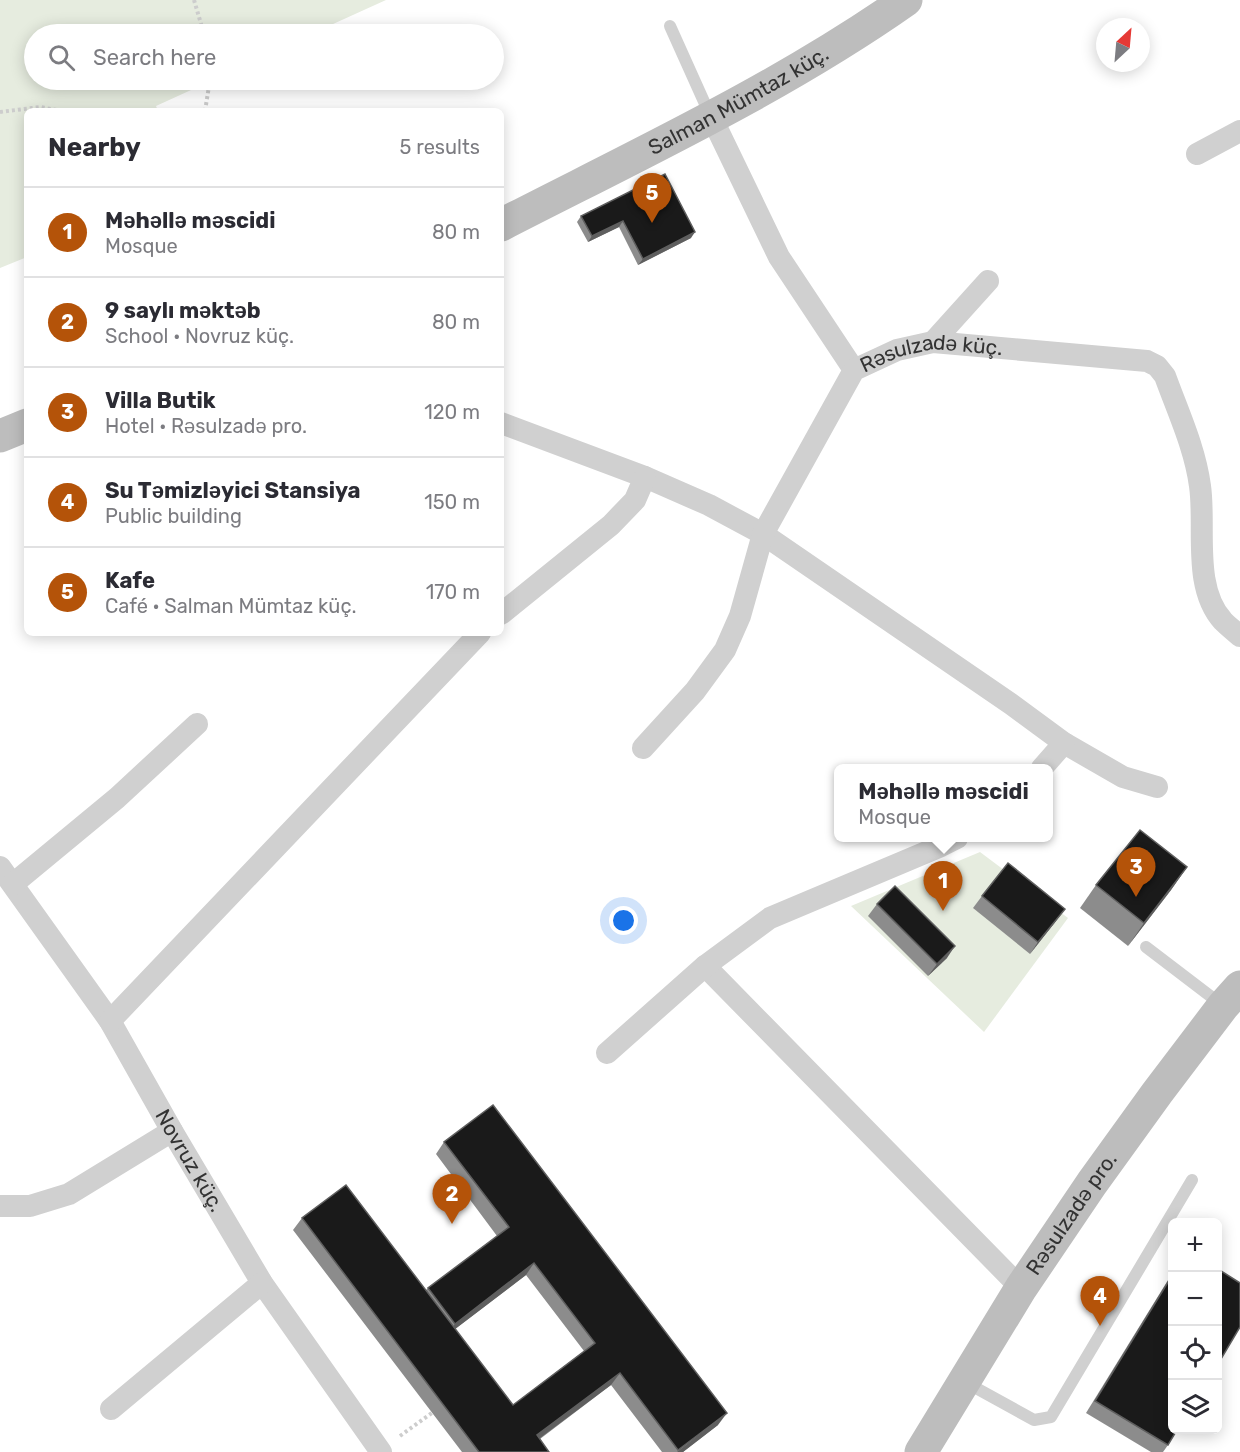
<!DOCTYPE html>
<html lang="en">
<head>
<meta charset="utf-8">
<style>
	:root { --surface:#fff; --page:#f7f7f7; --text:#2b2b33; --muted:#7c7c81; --line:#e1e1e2; --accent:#b45309 }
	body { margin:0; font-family:Rubik,sans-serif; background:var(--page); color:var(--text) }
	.controls { position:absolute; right:18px; bottom:18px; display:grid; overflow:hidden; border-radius:9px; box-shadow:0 3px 15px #0003 }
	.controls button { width:54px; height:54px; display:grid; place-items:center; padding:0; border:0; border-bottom:2px solid var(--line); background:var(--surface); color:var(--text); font:30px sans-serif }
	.compass { position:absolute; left:1096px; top:18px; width:54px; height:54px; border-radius:50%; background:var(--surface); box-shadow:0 3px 15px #0003; rotate:26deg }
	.you { position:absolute; left:624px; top:921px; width:21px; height:21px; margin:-15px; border:4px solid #fff; border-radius:50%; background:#1a73e8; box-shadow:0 0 0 9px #1a73e833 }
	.badge { display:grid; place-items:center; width:39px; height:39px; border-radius:50%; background:var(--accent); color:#fff; font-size:20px; font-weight:700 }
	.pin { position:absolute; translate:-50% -50px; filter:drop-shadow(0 2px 3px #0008) }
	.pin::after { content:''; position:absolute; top:32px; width:21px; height:18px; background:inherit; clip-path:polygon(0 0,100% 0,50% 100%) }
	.popup { position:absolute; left:834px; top:764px; width:219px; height:78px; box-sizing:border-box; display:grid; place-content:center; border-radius:9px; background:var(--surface); filter:drop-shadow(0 2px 4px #0005); font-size:20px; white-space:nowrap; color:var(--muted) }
	.popup b { font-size:22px; color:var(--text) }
	.popup::after { content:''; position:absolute; left:50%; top:100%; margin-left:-12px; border:12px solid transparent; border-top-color:var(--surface) }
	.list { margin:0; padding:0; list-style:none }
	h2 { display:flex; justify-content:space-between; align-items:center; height:78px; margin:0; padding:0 24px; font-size:26px }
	h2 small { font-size:20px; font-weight:400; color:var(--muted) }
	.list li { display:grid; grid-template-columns:39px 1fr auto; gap:18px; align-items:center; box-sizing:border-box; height:90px; padding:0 24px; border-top:2px solid var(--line) }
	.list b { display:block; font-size:22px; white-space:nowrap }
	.list p { margin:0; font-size:20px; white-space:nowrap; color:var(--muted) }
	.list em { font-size:20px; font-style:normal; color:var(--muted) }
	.icon { flex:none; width:33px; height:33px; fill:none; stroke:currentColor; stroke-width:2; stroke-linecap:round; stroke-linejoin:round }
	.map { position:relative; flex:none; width:1240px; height:1452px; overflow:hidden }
	.search { position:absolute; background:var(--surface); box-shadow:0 3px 15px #0003; left:24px; top:24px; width:480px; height:66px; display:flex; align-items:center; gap:15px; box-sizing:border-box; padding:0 21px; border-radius:33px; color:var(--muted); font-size:22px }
	.panel { position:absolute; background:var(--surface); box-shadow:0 3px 15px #0003; left:24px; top:108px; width:480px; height:528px; border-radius:9px }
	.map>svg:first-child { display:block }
</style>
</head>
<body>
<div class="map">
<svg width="1240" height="1452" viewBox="0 0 1240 1452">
	<rect width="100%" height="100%" fill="#fff"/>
	<!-- green -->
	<g fill="#e6ecdf">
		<path d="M0 0H386L311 34H34V80H213L156 106 158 111H27V257L0 268Z"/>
		<path d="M980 852 1068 918 984 1032 851 906Z"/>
	</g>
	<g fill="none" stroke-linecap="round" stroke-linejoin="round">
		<!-- path -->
		<g stroke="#cdcdcd" stroke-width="4" stroke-dasharray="3 3" stroke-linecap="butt">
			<path d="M194 0 204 34"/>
			<path d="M205 111 210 80"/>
			<path d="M0 112 40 107 62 111"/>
			<path d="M400 1436 432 1413"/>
		</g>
		<!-- lane -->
		<g stroke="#d0d0d0" stroke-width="12">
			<path d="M670 26 710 115"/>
			<path d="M1146 947 1222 1005"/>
			<path d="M965 1382 1034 1420 1051 1417 1192 1180"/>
		</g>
		<!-- street -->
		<g stroke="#d0d0d0" stroke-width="22">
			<path d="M711 116 779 257 854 370"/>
			<path d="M1197 154 1240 131"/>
			<path d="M933 342 988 281"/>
			<path d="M501 423 645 477 709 505 763 534 1011 704 1064 743 1123 777 1157 787"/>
			<path d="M501 614 611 525 635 500 645 477"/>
			<path id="s1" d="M643 748 695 691 725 650 740 616 763 534 854 370 897 350 933 342 1147 361 1157 366 1165 376C1178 412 1195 448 1200 486 1206 527 1192 587 1223 621 1228 626 1234 631 1240 636"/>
			<path d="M1042 768 1064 743"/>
			<path id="s2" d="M0 867 110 1021 172 1131 262 1283 381 1452"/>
			<path d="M13 884 117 798 197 724"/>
			<path d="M705 966 1021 1288"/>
			<path d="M110 1021 480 633"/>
			<path d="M607 1053 705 966 770 918 941 846 957 838"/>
			<path d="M0 1206H30L69 1194 172 1131"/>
			<path d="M111 1409 262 1283"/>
		</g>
		<!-- secondary -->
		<g stroke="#bdbdbd" stroke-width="33">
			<path id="s3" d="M501 225C637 155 781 88 906 0"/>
			<path d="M0 436 27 425"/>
			<path id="s4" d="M921 1452 1021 1288 1092 1183 1157 1093 1223 1006 1240 987"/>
		</g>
	</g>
	<!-- wall -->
	<g fill="#8c8c8c" fill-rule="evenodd">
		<path d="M665 174 691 238 638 265 619 227 588 242 577 222 581 216Z"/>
		<path d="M1187 867 1171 890 1128 946 1080 908 1096 885Z"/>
		<path d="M982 896 1056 921 1030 954 973 908Z"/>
		<path d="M877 904 947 958 928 976 868 916Z"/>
		<path d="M444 1142 718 1425 683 1452H662L611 1385 540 1439 549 1452H462L293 1230 302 1218 426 1290 428 1288 497 1236 436 1154ZM526 1275 584 1351 513 1405 455 1329Z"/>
		<path d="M1173 1272V1430L1168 1445 1163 1452H1151L1086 1413Z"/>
	</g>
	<!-- shaded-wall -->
	<g fill="#5f5f5f">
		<path d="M623 221 619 227 588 242 592 236Z"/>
		<path d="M695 232 691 238 638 265 643 259Z"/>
		<path d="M1187 867 1171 890 1128 946 1144 923Z"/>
		<path d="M1065 909 1056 921 1030 954 1038 942Z"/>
		<path d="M955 946 947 958 928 976 937 964Z"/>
		<path d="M534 1263 526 1275 446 1336 455 1324Z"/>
		<path d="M620 1373 611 1385 528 1447 537 1435Z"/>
		<path d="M727 1413 718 1425 683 1452H677Z"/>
	</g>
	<!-- building -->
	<g fill="#1a1a1a" stroke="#5f5f5f" stroke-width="1.5">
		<path d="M665 174 695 232 643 259 623 221 592 236 581 216Z"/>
		<path d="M1140 830 1187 867 1144 923 1096 885Z"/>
		<path d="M1008 863 1065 909 1038 942 982 896Z"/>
		<path d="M895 886 955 946 937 964 877 904Z"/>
		<path d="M493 1105 727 1413 678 1450 620 1373 537 1435 549 1452H479L302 1218 346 1185 513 1405 595 1343 534 1263 455 1324 428 1288 509 1227 444 1142Z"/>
		<path d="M1218 1269 1240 1283V1327L1218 1364Z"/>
		<path d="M1173 1274V1430H1177L1168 1445 1095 1401Z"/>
	</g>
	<g text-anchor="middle" stroke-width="6" stroke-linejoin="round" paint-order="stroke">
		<!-- street labels -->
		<g font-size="21" fill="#333" stroke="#fff">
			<text dy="7" stroke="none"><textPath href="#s3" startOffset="268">Salman Mümtaz küç.</textPath></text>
			<text dy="7" stroke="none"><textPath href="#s1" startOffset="519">Rəsulzadə küç.</textPath></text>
			<text dy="7" stroke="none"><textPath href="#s2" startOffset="350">Novruz küç.</textPath></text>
			<text dy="7" stroke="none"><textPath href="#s4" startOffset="282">Rəsulzadə pro.</textPath></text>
		</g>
	</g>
</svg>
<div class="controls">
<button>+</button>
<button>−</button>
<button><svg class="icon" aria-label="locate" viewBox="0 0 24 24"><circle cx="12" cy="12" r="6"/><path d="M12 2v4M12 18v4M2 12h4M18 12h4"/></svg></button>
<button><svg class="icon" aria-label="layers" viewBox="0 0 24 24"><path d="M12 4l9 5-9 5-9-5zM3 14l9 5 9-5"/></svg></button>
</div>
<svg class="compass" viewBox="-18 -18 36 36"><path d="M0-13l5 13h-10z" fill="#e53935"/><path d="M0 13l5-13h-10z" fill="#7c7c81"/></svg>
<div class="you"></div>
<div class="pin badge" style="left:943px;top:911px">1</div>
<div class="popup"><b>Məhəllə məscidi</b>Mosque</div>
<div class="pin badge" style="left:452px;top:1224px">2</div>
<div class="pin badge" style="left:1136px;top:897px">3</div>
<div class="pin badge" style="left:1100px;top:1326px">4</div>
<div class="pin badge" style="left:652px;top:223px">5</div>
<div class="search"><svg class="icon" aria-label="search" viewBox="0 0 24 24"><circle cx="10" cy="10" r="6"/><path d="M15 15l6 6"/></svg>Search here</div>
<section class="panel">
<h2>Nearby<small>5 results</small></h2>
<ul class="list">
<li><span class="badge">1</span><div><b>Məhəllə məscidi</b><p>Mosque</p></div><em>80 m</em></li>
<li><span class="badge">2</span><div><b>9 saylı məktəb</b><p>School · Novruz küç.</p></div><em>80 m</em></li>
<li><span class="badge">3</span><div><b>Villa Butik</b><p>Hotel · Rəsulzadə pro.</p></div><em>120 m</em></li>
<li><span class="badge">4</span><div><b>Su Təmizləyici Stansiya</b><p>Public building</p></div><em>150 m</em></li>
<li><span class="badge">5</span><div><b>Kafe</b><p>Café · Salman Mümtaz küç.</p></div><em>170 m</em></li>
</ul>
</section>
</div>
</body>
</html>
